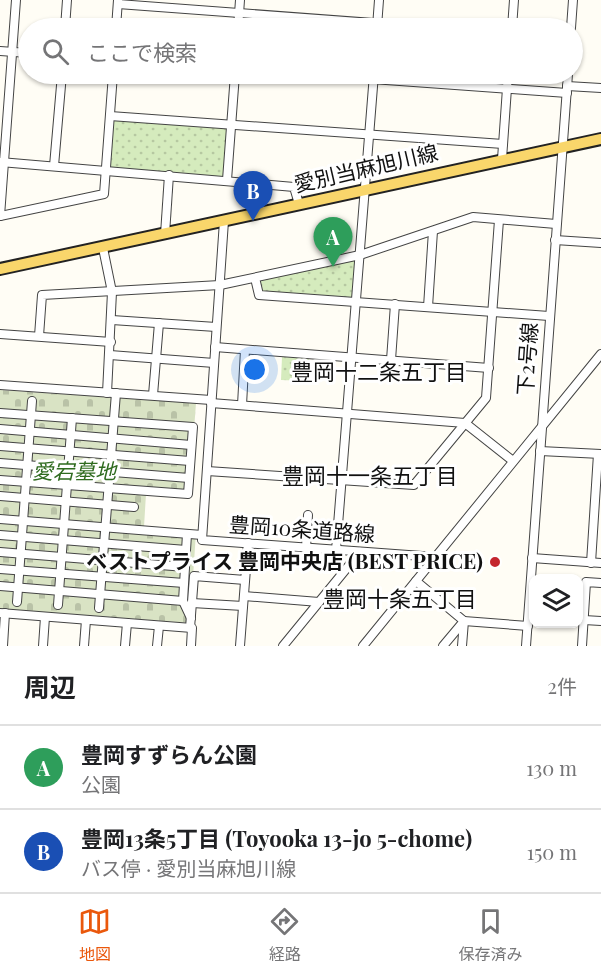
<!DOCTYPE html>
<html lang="ja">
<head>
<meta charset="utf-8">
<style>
	:root { --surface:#fff; --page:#f2f2f2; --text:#202124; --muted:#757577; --line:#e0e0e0; --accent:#ea580c }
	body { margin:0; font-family:"Playfair Display","Noto Sans JP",serif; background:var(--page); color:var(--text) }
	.controls { position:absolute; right:18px; bottom:18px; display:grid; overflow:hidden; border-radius:12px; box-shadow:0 2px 4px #0004 }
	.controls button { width:54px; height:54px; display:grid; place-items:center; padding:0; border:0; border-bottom:2px solid var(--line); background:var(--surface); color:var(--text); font:30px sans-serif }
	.you { position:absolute; left:255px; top:370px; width:21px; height:21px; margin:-15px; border:4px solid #fff; border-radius:50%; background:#1a73e8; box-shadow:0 0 0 9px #1a73e833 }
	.badge { display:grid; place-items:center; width:39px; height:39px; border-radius:50%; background:var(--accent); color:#fff; font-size:20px; font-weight:700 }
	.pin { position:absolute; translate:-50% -50px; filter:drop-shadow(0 2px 3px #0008) }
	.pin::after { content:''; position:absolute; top:32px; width:21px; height:18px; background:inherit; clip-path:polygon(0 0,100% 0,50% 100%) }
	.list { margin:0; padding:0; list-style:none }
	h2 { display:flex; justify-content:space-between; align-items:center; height:78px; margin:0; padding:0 24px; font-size:26px }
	h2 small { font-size:20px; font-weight:400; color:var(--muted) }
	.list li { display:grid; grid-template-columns:39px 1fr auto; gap:18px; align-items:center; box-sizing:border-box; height:84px; padding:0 24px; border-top:2px solid var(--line) }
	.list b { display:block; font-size:22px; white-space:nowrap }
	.list p { margin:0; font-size:20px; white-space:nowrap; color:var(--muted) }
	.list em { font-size:20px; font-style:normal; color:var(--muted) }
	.icon { flex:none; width:33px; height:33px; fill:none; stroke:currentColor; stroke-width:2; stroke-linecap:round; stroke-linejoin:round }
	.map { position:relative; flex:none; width:601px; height:646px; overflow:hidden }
	.search { position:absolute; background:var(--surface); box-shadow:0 2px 4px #0004; left:18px; right:18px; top:18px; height:66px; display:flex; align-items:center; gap:15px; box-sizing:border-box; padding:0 21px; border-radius:33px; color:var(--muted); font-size:22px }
	.sheet { height:246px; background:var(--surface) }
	nav { display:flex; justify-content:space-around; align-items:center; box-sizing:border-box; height:84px; border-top:2px solid var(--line); background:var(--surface); font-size:16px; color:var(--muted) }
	nav a { display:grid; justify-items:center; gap:3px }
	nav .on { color:var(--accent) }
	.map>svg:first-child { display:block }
</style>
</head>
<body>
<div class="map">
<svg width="601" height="646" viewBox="0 0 601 646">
	<defs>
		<pattern id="cemetery-stones" width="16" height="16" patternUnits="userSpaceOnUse" patternTransform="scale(1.5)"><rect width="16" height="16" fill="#d9e3c4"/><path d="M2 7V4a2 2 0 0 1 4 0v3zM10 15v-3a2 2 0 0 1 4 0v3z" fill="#b9c2a7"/></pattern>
		<pattern id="park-dots" width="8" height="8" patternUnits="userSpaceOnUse" patternTransform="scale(1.5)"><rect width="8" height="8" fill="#d5ebbd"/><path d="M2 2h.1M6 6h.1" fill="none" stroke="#b6c8a1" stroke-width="1.8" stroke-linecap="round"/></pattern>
	</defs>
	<rect width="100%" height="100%" fill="#fffdf5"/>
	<!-- cemetery -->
	<path fill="url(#cemetery-stones)" d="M0 390 196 403 189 496 146 494 144 527 196 532 190 623 0 609Z"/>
	<!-- park -->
	<g fill="url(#park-dots)">
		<path d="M110 116 231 124 227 180 106 170Z"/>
		<path d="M360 255 356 301 259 295 255 278Z"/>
		<path d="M282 357 309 358 307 381 281 380Z"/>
	</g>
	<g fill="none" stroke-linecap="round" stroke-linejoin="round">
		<defs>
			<g id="minor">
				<path d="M118 4 440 28"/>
				<path d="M377 27 379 0"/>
				<path d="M65 28 67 0"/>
				<path d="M116 28 118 0"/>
				<path d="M160 28 161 25 210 28"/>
				<path d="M238 28 240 0"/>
				<path d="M512 28 514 0"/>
				<path d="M571 28 573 0"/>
				<path d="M0 51 28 53"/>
				<path d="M303 74 567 93"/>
				<path d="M567 86 601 88"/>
				<path d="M110 116 503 144"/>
				<path d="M502 159 508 74"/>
				<path d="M0 162 294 187 299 204"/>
				<path d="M54 166 62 74"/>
				<path d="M227 180 235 74"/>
				<path d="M0 216 104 194 113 74"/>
				<path d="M0 216 16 0"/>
				<path d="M224 221 202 540 436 557"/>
				<path d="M165 234 169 175"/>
				<path d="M555 240 601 243"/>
				<path d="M103 248 112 292 107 393"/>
				<path d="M255 278 259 295 549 316"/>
				<path d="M428 307 433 231"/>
				<path d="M112 320 216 327"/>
				<path d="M0 334 111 342"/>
				<path d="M39 336 42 295 220 285 360 255 473 217 556 224"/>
				<path d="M215 347 489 368"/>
				<path d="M110 355 214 363"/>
				<path d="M391 360 395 304"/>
				<path d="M0 385 211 400"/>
				<path d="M153 395 159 323"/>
				<path d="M211 403 465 423 513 461"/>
				<path d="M242 405 245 350"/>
				<path d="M0 413 193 427 188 494 0 480"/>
				<path d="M0 429 191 445"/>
				<path d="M0 446 190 461"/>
				<path d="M540 451 601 454"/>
				<path d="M0 463 189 478"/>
				<path d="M207 471 414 485 486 398 499 220"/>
				<path d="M0 496 134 507"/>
				<path d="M0 519 202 535"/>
				<path d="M187 534 183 601 191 618"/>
				<path d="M0 535 186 550"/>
				<path d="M306 548 308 515"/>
				<path d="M336 550 374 74"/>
				<path d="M0 552 185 567"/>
				<path d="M532 558 601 563"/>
				<path d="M591 563 598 454"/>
				<path d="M0 569 184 583"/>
				<path d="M416 581 464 621 528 626"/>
				<path d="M0 586 183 601"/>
				<path d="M244 596 319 602"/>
				<path d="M17 602 32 401"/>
				<path d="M192 603 243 606"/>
				<path d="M58 605 72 418"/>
				<path d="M99 608 116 393"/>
				<path d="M0 613 192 628 191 646"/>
				<path d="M584 620 601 621"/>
				<path d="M190 628 194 576 245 580"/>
				<path d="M3 646 5 613"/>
				<path d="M43 646 45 617"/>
				<path d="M84 646 86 620"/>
				<path d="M125 646 127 623"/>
				<path d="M157 646 159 626"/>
				<path d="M240 646 248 543"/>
				<path d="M283 646 360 552"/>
				<path d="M363 646 601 354"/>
				<path d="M443 646 464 621"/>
				<path d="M462 646 464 621"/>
				<path d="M526 646 568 74"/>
				<path d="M582 646 586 582 601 583"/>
			</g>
			<path id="major" d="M0 269 601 139"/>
		</defs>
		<!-- minor casing -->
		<use href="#minor" stroke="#444" stroke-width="10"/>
		<!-- major casing -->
		<use href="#major" stroke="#222" stroke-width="14"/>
		<!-- minor -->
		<use href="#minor" stroke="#fff" stroke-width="8"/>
		<!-- major -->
		<use href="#major" stroke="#f9d66b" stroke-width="10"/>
	</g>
	<!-- markers -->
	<circle fill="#c4262e" stroke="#fff" stroke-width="2" cx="495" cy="562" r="6"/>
	<g text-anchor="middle" stroke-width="6" stroke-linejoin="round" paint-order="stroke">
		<!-- street labels -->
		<g font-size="21" fill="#111" stroke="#fff">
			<text transform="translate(366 169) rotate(-13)" y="7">愛別当麻旭川線</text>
			<text transform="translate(528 359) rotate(-86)" y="7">下2号線</text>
			<text transform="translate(302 530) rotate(4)" y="7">豊岡10条道路線</text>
		</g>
		<!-- park labels -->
		<g font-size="21" font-style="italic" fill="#2f6b1f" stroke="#fff">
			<text x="74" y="479">愛宕墓地</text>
		</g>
		<!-- poi labels -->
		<g font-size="21" font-weight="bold" fill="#111" stroke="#fff" text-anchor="end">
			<text x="483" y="569">ベストプライス 豊岡中央店 (BEST PRICE)</text>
		</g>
		<!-- neighbourhood labels -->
		<g font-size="22" fill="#111" stroke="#fff">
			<text x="379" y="380">豊岡十二条五丁目</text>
			<text x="370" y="484">豊岡十一条五丁目</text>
			<text x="400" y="607">豊岡十条五丁目</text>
		</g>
	</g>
</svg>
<div class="controls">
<button><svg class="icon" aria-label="layers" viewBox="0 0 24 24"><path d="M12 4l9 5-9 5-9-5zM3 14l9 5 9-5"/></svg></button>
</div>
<div class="you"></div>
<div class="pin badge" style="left:333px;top:267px;background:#2e9e5b">A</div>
<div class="pin badge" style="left:253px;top:221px;background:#1a4fb4">B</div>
<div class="search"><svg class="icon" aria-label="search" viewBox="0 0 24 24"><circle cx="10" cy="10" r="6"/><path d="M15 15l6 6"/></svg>ここで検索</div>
</div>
<section class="sheet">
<h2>周辺<small>2件</small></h2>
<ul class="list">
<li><span class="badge" style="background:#2e9e5b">A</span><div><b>豊岡すずらん公園</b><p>公園</p></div><em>130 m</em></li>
<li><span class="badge" style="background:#1a4fb4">B</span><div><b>豊岡13条5丁目 (Toyooka 13-jo 5-chome)</b><p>バス停 · 愛別当麻旭川線</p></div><em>150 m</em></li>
</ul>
</section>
<nav>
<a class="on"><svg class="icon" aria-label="map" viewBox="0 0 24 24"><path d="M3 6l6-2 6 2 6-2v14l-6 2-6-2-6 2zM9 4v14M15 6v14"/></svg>地図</a>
<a><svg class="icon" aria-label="directions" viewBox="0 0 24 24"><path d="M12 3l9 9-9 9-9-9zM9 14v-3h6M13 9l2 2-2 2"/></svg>経路</a>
<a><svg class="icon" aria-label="saved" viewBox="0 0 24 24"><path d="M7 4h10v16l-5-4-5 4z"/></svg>保存済み</a>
</nav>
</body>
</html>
